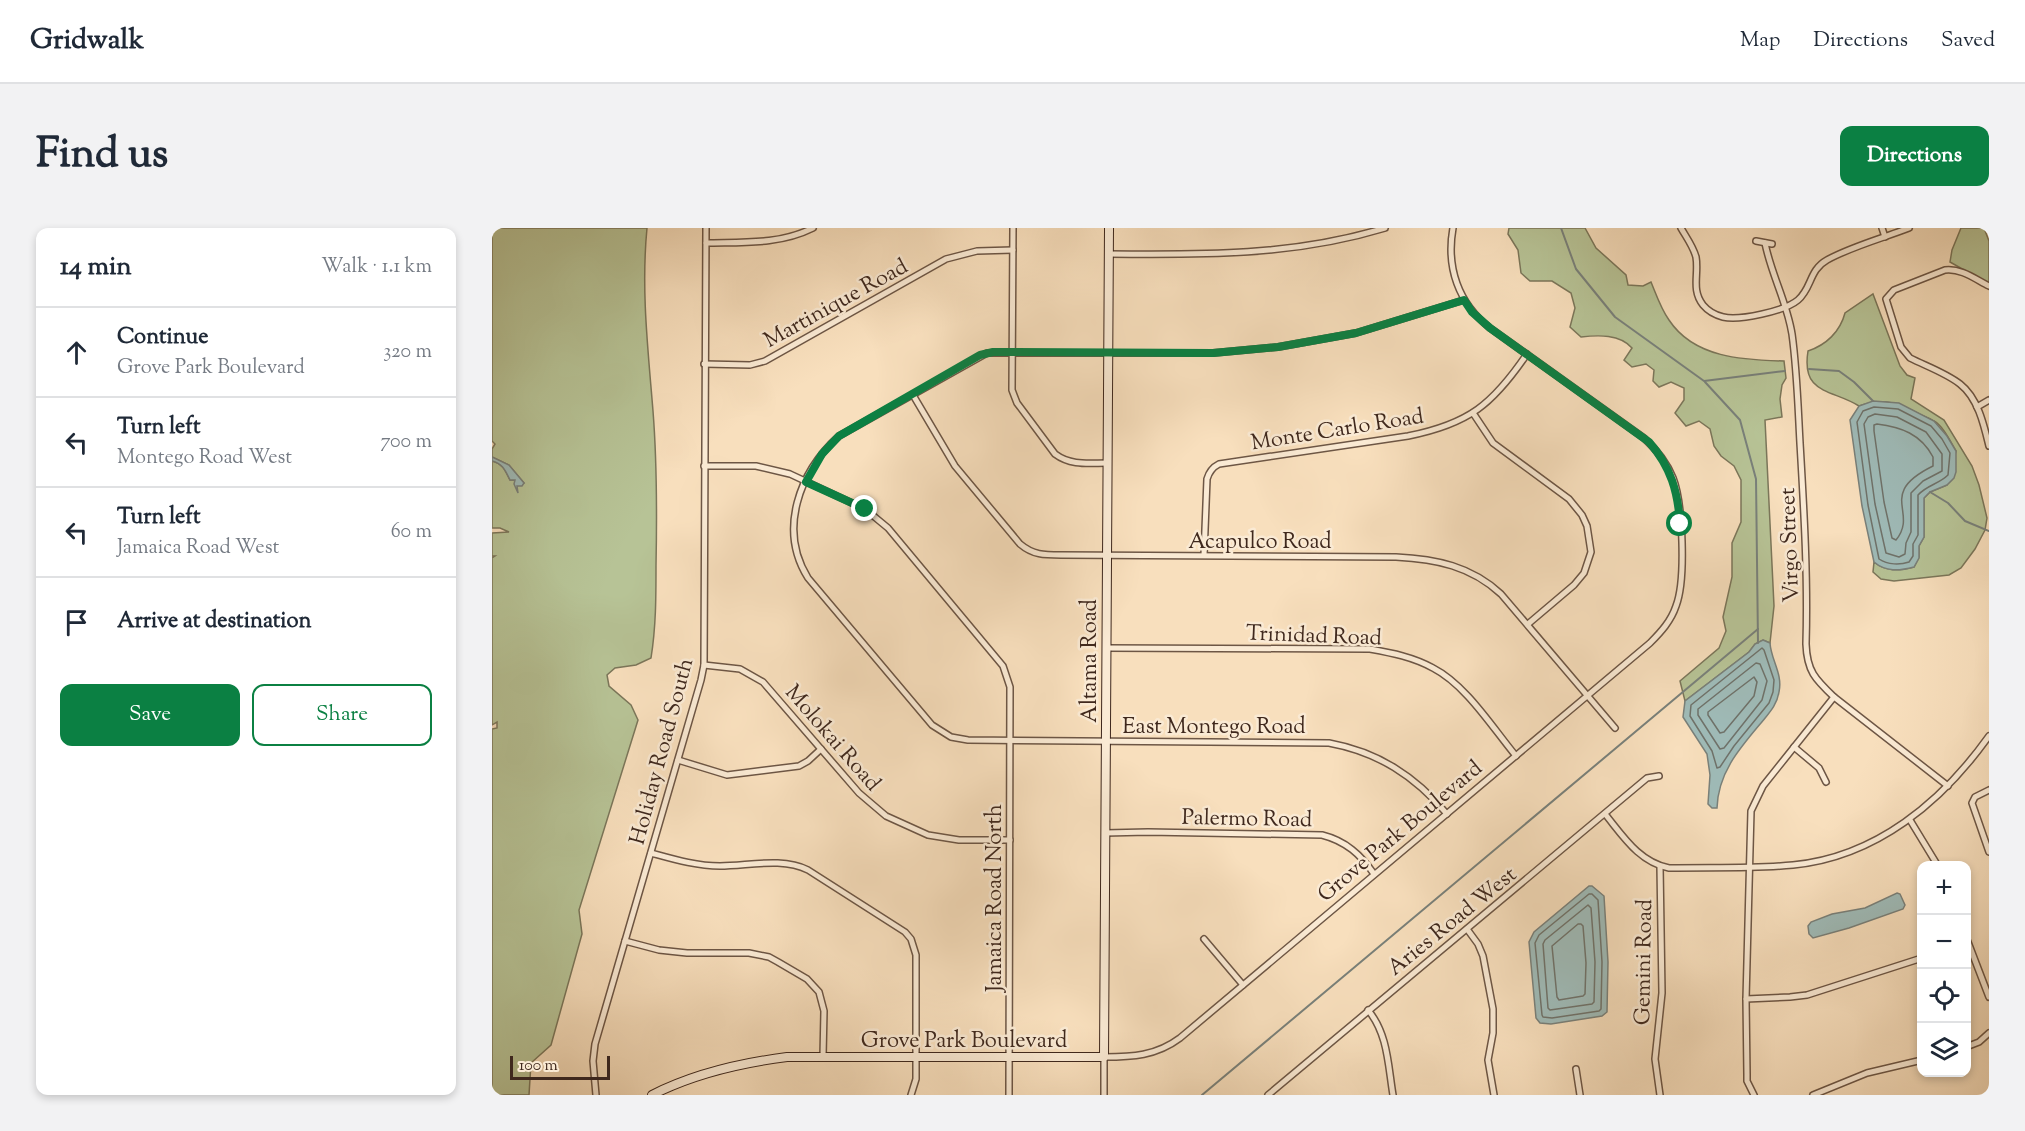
<!DOCTYPE html>
<html lang="en">
<head>
<meta charset="utf-8">
<style>
	:root { --surface:#fff; --page:#f2f2f3; --text:#1f2937; --muted:#747a83; --line:#e0e1e3; --accent:#0b8043 }
	body { margin:0; font-family:"Sorts Mill Goudy",serif; background:var(--page); color:var(--text) }
	.controls { position:absolute; right:18px; bottom:18px; display:grid; overflow:hidden; border-radius:12px; box-shadow:0 3px 9px #0003 }
	.controls button { width:54px; height:54px; display:grid; place-items:center; padding:0; border:0; border-bottom:2px solid var(--line); background:var(--surface); color:var(--text); font:30px sans-serif }
	.scale { position:absolute; left:18px; bottom:15px; width:100px; box-sizing:border-box; padding-left:6px; border:3px solid #3f281d; border-top:0; font-size:16px; line-height:21px; white-space:nowrap; color:#3f281d; -webkit-text-stroke:4px #faead4; paint-order:stroke }
	.stop { position:absolute; width:18px; height:18px; margin:-14px; border:4px solid #0b8043; border-radius:50%; background:#fff }
	.stop.end { background:#0b8043; border-color:#fff; box-shadow:0 2px 6px #0008 }
	.list { margin:0; padding:0; list-style:none }
	h2 { display:flex; justify-content:space-between; align-items:center; height:78px; margin:0; padding:0 24px; font-size:26px }
	h2 small { font-size:20px; font-weight:400; color:var(--muted) }
	.list li { display:grid; grid-template-columns:39px 1fr auto; gap:18px; align-items:center; box-sizing:border-box; height:90px; padding:0 24px; border-top:2px solid var(--line) }
	.list b { display:block; font-size:22px; white-space:nowrap }
	.list p { margin:0; font-size:20px; white-space:nowrap; color:var(--muted) }
	.list em { font-size:20px; font-style:normal; color:var(--muted) }
	.actions { display:flex; gap:12px; padding:18px 24px }
	.actions a { flex:1; padding:14px 0; border:2px solid var(--accent); border-radius:12px; text-align:center; font-size:21px; color:var(--accent) }
	.actions .main { background:var(--accent); color:#fff }
	.icon { flex:none; width:33px; height:33px; fill:none; stroke:currentColor; stroke-width:2; stroke-linecap:round; stroke-linejoin:round }
	.map { position:relative; flex:none; width:1497px; height:867px; overflow:hidden; border-radius:12px }
	header { display:flex; align-items:center; gap:36px; box-sizing:border-box; height:84px; padding:0 30px; background:var(--surface); border-bottom:2px solid var(--line) }
	header strong { font-size:28px }
	nav { display:flex; gap:33px; margin-inline-start:auto; font-size:21px }
	.intro { display:flex; align-items:center; justify-content:space-between; box-sizing:border-box; height:144px; padding:0 36px }
	h1 { margin:0; font-size:42px }
	.button { padding:15px 27px; border-radius:12px; background:var(--accent); color:#fff; font-size:21px; font-weight:700 }
	main { display:flex; gap:36px; padding:0 36px }
	aside { flex:1; background:var(--surface); border-radius:12px; box-shadow:0 3px 9px #0003 }
	.map>svg:first-child { display:block }
</style>
</head>
<body>
<header>
<strong>Gridwalk</strong>
<nav><a>Map</a><a>Directions</a><a>Saved</a></nav>
</header>
<div class="intro"><h1>Find us</h1><a class="button">Directions</a></div>
<main>
<aside>
<h2>14 min<small>Walk · 1.1 km</small></h2>
<ul class="list">
<li><svg class="icon" aria-label="ahead" viewBox="0 0 24 24"><path d="M12 20V5M6 11l6-6 6 6"/></svg><div><b>Continue</b><p>Grove Park Boulevard</p></div><em>320 m</em></li>
<li><svg class="icon" aria-label="left" viewBox="0 0 24 24"><path d="M17 20v-9H6M10 6l-5 5 5 5"/></svg><div><b>Turn left</b><p>Montego Road West</p></div><em>700 m</em></li>
<li><svg class="icon" aria-label="left" viewBox="0 0 24 24"><path d="M17 20v-9H6M10 6l-5 5 5 5"/></svg><div><b>Turn left</b><p>Jamaica Road West</p></div><em>60 m</em></li>
<li><svg class="icon" aria-label="arrive" viewBox="0 0 24 24"><path d="M6 21V4h12l-3 4 3 4H6"/></svg><div><b>Arrive at destination</b></div></li>
</ul>
<div class="actions"><a class="main">Save</a><a>Share</a></div>
</aside>
<div class="map">
<svg width="1497" height="867" viewBox="0 0 1497 867">
	<rect width="100%" height="100%" fill="#f8dfbd"/>
	<filter id="stains"><feTurbulence type="fractalNoise" baseFrequency=".00333" numOctaves="4"/><feColorMatrix values="0 0 0 0 .2 0 0 0 0 .09 0 0 0 0 .02 0 0 0 .5 -.17"/></filter>
	<radialGradient id="worn" r=".72"><stop offset=".6" stop-color="#630" stop-opacity="0"/><stop offset="1" stop-color="#630" stop-opacity=".3"/></radialGradient>
	<!-- green -->
	<g fill="#b7c396" stroke="#7b765a" stroke-width="1.5">
		<path d="M0 0H155C149 62 156 121 161 183 165 234 165 287 164 338 164 369 164 399 159 430L144 437 123 440 115 447 117 458 139 477 146 492 87 682 90 706 59 817 39 835 37 867H0V501L5 500V494L0 497V330L3 328H0V305L17 304 8 300H0V233C11 236 13 242 18 252H23L25 258 32 255 17 237 0 229V221L3 216 0 213Z"/>
		<path d="M1017 0H1093L1104 20 1134 47 1136 57 1151 58 1159 54C1164 66 1169 81 1177 92 1202 130 1251 132 1292 133L1294 150 1290 157 1288 171 1290 189 1273 192 1282 378 1278 415 1271 412 1263 416 1257 424 1193 473 1188 453 1227 420 1234 403 1231 389 1240 349V315L1249 294V252L1242 238 1229 228 1222 218 1218 201 1207 193 1194 198 1183 185 1192 172V160L1179 154 1167 159 1161 153 1162 142 1154 136 1140 139 1132 132 1140 120C1128 106 1106 107 1089 109L1078 99 1083 80 1079 65 1060 53H1038L1029 45 1026 22 1016 6Z"/>
		<path d="M1469 0H1492L1497 13V56L1458 34 1460 22Z"/>
		<path d="M1381 66 1408 138 1415 147 1423 150 1419 171 1452 192 1480 238 1487 257 1495 290 1493 302 1483 321 1469 340 1457 347 1402 353 1389 351 1381 344 1382 334C1394 344 1407 343 1422 339L1427 329V318L1432 309V270L1438 264 1455 257 1464 223C1458 213 1452 199 1442 193 1438 190 1433 189 1429 187 1408 175 1391 169 1367 178 1340 161 1309 167 1316 123 1334 117 1348 104 1353 85Z"/>
	</g>
	<!-- water -->
	<g fill="#9fbbb8" stroke="#79807a" stroke-width="1.5">
		<path d="M1381 173 1407 175 1442 193 1455 208 1464 223V244L1462 250 1455 257 1438 264 1432 270V309L1427 318V330L1422 339C1407 343 1394 344 1382 334L1370 278 1358 192 1367 178Z"/>
		<path d="M0 229 17 237 32 255 30 258H25L26 265 22 256 23 252H18C13 242 11 236 0 233Z"/>
		<path d="M1271 412 1278 415C1279 432 1291 446 1287 464 1285 477 1277 485 1269 495 1247 521 1226 545 1225 580H1220L1216 576 1218 547 1215 526 1191 489 1193 473 1257 424 1263 416Z"/>
		<path d="M1097 658H1100L1112 668 1116 734 1115 784 1110 788 1059 796 1048 795 1044 790 1037 714 1042 704Z"/>
		<path d="M1405 665 1408 666 1413 677 1411 681 1357 700 1321 710 1317 706 1316 698 1319 694 1340 686 1373 680Z"/>
	</g>
	<g fill="none" stroke-linecap="round" stroke-linejoin="round">
		<!-- shore -->
		<g stroke="#6f726a" stroke-width="1.5">
			<path d="M1382 179 1406 181 1439 198 1450 211 1458 225 1456 247C1447 256 1435 257 1426 267V307L1421 316V328L1417 334C1408 337 1396 337 1387 331L1376 277 1365 194 1371 183Z"/>
			<path d="M1383 186 1405 189 1434 204 1450 226V243L1431 253 1419 265V304L1414 315 1413 326 1407 329 1394 325 1383 276 1372 196 1376 189Z"/>
			<path d="M1385 196C1409 199 1429 206 1441 229V238C1384 266 1427 284 1404 312L1400 310 1392 274 1382 203V197Z"/>
			<path d="M1270 420 1272 422 1282 452 1281 464 1277 475 1242 518 1228 539 1225 540 1220 523 1198 488 1199 477Z"/>
			<path d="M1264 435 1268 436 1275 453 1270 472 1232 520 1228 521 1206 487V481Z"/>
			<path d="M1262 449 1265 454 1262 468 1232 504 1228 505 1216 487V484Z"/>
			<path d="M1097 666H1100L1106 672 1110 734 1109 781 1107 783 1060 790 1051 789 1050 787 1043 715 1047 707Z"/>
			<path d="M1096 677 1099 680 1103 734 1102 774 1100 776 1058 782 1056 780 1051 716 1053 712Z"/>
			<path d="M1086 696H1089L1091 698 1094 735 1093 766 1091 768 1067 772 1065 769 1060 718Z"/>
		</g>
		<!-- stream -->
		<g stroke="#79807a" stroke-width="2">
			<path d="M1069 0 1084 41 1123 89 1212 153 1293 143"/>
			<path d="M1317 141 1347 143 1362 154 1381 173"/>
			<path d="M1213 154 1248 192 1264 251 1266 415"/>
			<path d="M1438 264 1456 275 1473 293 1497 303"/>
			<path d="M710 867 1266 401"/>
		</g>
		<defs>
			<g id="street">
				<path d="M521 0 520 162 525 175 563 226C579 238 597 235 615 235"/>
				<path d="M1189 0C1194 9 1201 18 1204 29 1207 46 1199 62 1211 77 1216 83 1223 87 1231 89 1247 93 1293 83 1306 72 1320 60 1317 42 1335 32 1358 19 1391 10 1417 0"/>
				<path d="M1390 0 1393 9"/>
				<path d="M1264 13 1280 16"/>
				<path d="M214 15C250 14 287 17 321 0"/>
				<path d="M1273 15C1279 46 1295 74 1300 106 1305 142 1306 179 1308 215 1312 283 1316 349 1314 416 1315 443 1323 451 1342 469L1456 558"/>
				<path d="M617 26C711 27 801 28 893 0"/>
				<path d="M1497 58C1483 51 1469 40 1453 42L1402 62 1394 71 1409 119 1418 130C1434 138 1454 145 1468 156 1486 170 1492 197 1497 218"/>
				<path d="M212 136 258 137 273 133 454 31 485 23 521 22"/>
				<path d="M421 167 463 238 528 316C541 327 552 327 569 327L904 329C944 331 979 338 1009 366L1123 500"/>
				<path d="M1485 179 1497 172"/>
				<path d="M981 185 1001 215 1077 271 1090 287 1095 298 1099 324 1092 345 1082 357 1036 396"/>
				<path d="M212 238H264L298 246 373 281 396 300 511 438 518 459 517 867"/>
				<path d="M712 327 715 251C717 244 721 239 727 236L916 208C977 196 1001 176 1035 126"/>
				<path d="M614 420 878 421C900 425 921 429 941 440 974 457 1000 499 1024 528"/>
				<path d="M212 437 248 441 271 454 367 565 394 588 436 607 467 612H518"/>
				<path d="M1302 519 1327 540 1334 554"/>
				<path d="M186 532 235 547 307 538 316 533 329 521"/>
				<path d="M1497 562 1483 569 1480 575 1497 624"/>
				<path d="M955 586C923 548 886 524 837 515L476 512 459 509 440 497 316 350C286 302 307 244 347 208L495 125H721L786 119 864 105 972 72"/>
				<path d="M1113 586C1131 608 1147 634 1177 640 1218 639 1260 641 1301 637 1384 629 1450 574 1497 508"/>
				<path d="M1418 592 1446 638"/>
				<path d="M613 605 656 604 830 607C854 613 869 627 882 646"/>
				<path d="M159 625C181 631 204 638 228 638 256 638 290 629 316 642L413 704 419 711 424 727V851L419 867"/>
				<path d="M1168 638 1170 765 1163 831 1168 867"/>
				<path d="M975 701 986 716 991 728 1001 781V805L996 832 1002 867"/>
				<path d="M1474 709 1497 769"/>
				<path d="M712 711 751 757"/>
				<path d="M133 713 167 722 195 725H257L277 729 286 734 315 751 327 764 332 783 331 828"/>
				<path d="M1254 771 1298 769 1315 767 1430 730"/>
				<path d="M876 782C896 806 896 837 901 867"/>
				<path d="M1474 819 1487 814 1497 805"/>
				<path d="M1084 841 1088 867"/>
				<path d="M104 867 101 833 103 816 209 452 212 437 214 0"/>
				<path d="M612 867V829C640 829 664 828 688 810L1158 415C1169 404 1179 393 1184 378 1194 352 1191 276 1181 250 1175 235 1164 221 1152 210L998 100C966 75 954 39 961 0"/>
				<path d="M776 867 1155 550 1167 548"/>
				<path d="M1262 867 1255 853V846L1254 771 1259 583 1271 558 1342 469"/>
				<path d="M1321 867 1375 845 1430 832"/>
			</g>
			<path id="secondary" d="M160 867C203 845 248 835 295 829H612L617 0"/>
		</defs>
		<!-- street casing -->
		<use href="#street" stroke="#6d5645" stroke-width="8"/>
		<!-- secondary casing -->
		<use href="#secondary" stroke="#3f281d" stroke-width="10"/>
		<!-- street -->
		<use href="#street" stroke="#faead4" stroke-width="5"/>
		<!-- secondary -->
		<use href="#secondary" stroke="#faead4" stroke-width="8"/>
	</g>
	<g fill="none" stroke-linecap="round" stroke-linejoin="round">
		<!-- route -->
		<path stroke="#0b8043" stroke-width="8" d="M373 281 314 254 330 226 347 208 488 127 501 124 721 125 786 119 864 105 972 72 980 84 998 100 1157 214C1179 239 1186 264 1188 296"/>
	</g>
	<g text-anchor="middle" stroke-width="5" stroke-linejoin="round" paint-order="stroke">
		<!-- street labels -->
		<g font-size="22" fill="#3f281d" stroke="#faead4">
			<text transform="translate(343 74) rotate(-29)" y="8">Martinique Road</text>
			<text transform="translate(845 200) rotate(-9)" y="8">Monte Carlo Road</text>
			<text x="768" y="320">Acapulco Road</text>
			<text transform="translate(1296 317) rotate(-92)" y="8">Virgo Street</text>
			<text transform="translate(822 406) rotate(2)" y="8">Trinidad Road</text>
			<text transform="translate(596 433) rotate(-90)" y="8">Altama Road</text>
			<text x="722" y="505">East Montego Road</text>
			<text transform="translate(342 509) rotate(49)" y="8">Molokai Road</text>
			<text transform="translate(168 523) rotate(-75)" y="8">Holiday Road South</text>
			<text transform="translate(755 589) rotate(1)" y="8">Palermo Road</text>
			<text transform="translate(907 602) rotate(-40)" y="8">Grove Park Boulevard</text>
			<text transform="translate(501 670) rotate(-90)" y="8">Jamaica Road North</text>
			<text transform="translate(959 692) rotate(-39)" y="8">Aries Road West</text>
			<text transform="translate(1150 734) rotate(-89)" y="8">Gemini Road</text>
			<text x="472" y="819">Grove Park Boulevard</text>
		</g>
	</g>
	<rect width="100%" height="100%" filter="url(#stains)"/>
	<rect width="100%" height="100%" fill="url(#worn)"/>
</svg>
<div class="controls">
<button>+</button>
<button>−</button>
<button><svg class="icon" aria-label="locate" viewBox="0 0 24 24"><circle cx="12" cy="12" r="6"/><path d="M12 2v4M12 18v4M2 12h4M18 12h4"/></svg></button>
<button><svg class="icon" aria-label="layers" viewBox="0 0 24 24"><path d="M12 4l9 5-9 5-9-5zM3 14l9 5 9-5"/></svg></button>
</div>
<div class="scale">100 m</div>
<div class="stop" style="left:1188px;top:296px"></div>
<div class="stop end" style="left:373px;top:281px"></div>
</div>
</main>
</body>
</html>
